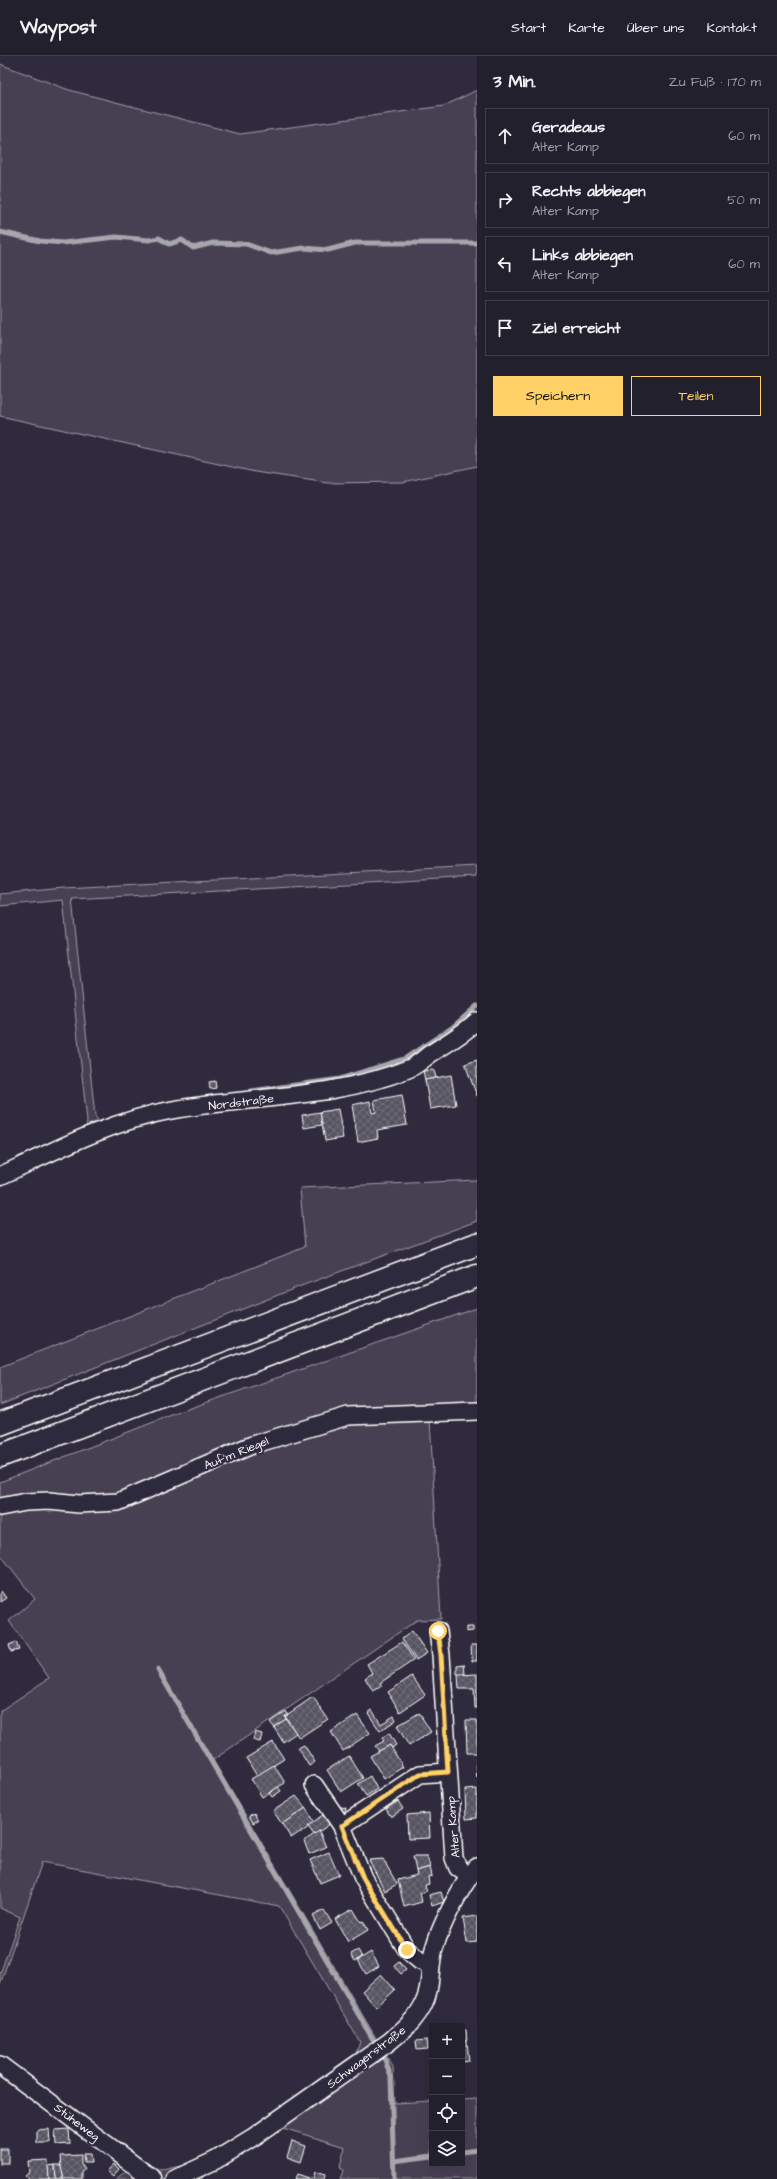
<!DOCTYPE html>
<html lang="de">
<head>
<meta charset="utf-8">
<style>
	:root { --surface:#23202e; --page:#2b2836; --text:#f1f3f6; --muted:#a3a3aa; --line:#403e4a; --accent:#ffd166 }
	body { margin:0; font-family:"Architects Daughter",sans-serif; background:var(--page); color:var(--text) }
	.controls { position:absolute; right:12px; bottom:12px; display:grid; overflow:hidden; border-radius:0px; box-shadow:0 4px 16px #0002 }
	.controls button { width:36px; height:36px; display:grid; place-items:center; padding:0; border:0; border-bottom:1px solid var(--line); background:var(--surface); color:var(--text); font:20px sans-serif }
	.stop { position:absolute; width:12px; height:12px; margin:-9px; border:3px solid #ffd166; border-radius:50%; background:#fff }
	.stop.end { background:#ffd166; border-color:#fff; box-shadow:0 1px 4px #0008 }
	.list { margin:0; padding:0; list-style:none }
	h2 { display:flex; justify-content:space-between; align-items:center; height:52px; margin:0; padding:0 16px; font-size:17px }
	h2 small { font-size:13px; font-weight:400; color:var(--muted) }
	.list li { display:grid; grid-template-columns:26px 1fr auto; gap:12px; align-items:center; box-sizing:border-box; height:56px; margin:0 8px 8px; padding:0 8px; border:1px solid var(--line); border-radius:0px }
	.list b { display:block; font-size:15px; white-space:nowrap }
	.list p { margin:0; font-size:13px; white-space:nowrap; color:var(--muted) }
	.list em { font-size:13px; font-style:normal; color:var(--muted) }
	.actions { display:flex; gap:8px; padding:12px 16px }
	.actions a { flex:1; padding:9px 0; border:1px solid var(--accent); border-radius:0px; text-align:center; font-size:14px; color:var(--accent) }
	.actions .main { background:var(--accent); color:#111 }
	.icon { flex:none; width:22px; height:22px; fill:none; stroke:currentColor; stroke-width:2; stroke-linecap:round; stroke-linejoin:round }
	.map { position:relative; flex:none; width:477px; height:2123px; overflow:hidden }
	header { display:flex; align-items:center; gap:24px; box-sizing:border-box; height:56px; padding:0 20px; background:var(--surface); border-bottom:1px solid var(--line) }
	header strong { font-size:19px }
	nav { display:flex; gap:22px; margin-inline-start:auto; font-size:14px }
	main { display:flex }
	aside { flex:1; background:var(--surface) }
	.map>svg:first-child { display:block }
</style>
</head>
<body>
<header>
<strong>Waypost</strong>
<nav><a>Start</a><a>Karte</a><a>Über uns</a><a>Kontakt</a></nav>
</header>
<main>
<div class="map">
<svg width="477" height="2123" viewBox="0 0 477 2123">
	<defs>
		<pattern id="building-cross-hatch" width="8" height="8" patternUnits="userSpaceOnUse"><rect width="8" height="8" fill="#595564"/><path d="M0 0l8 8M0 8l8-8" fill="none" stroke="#726e7b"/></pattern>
	</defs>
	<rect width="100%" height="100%" fill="#2f2a3d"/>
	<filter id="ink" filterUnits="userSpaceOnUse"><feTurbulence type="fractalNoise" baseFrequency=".025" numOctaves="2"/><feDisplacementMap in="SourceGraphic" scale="8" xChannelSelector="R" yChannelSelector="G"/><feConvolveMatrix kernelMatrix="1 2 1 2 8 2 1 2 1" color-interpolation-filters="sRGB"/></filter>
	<g filter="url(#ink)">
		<!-- green -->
		<g fill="#464152" stroke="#a2a0a8">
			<path d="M0 8 69 34 240 78 444 50 477 34V410L403 426 328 427 255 416 0 360Z"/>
			<path d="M477 810V821L72 843 95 1060 101 1068 86 1074 87 1065 63 844 0 850V838L64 832Z"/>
			<path d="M477 1124V1165L301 1230 0 1349V1311L305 1191 300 1132Z"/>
			<path d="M477 1252V1361L430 1363 441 1563 417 1564 213 1704 393 2011 395 2047 432 2045V2108H462V2044L477 2043V2123H340L343 2115 340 2110 345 2091 283 2072 226 2108 203 2120 202 2123H116L126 2115 53 2058 0 2021V2000L151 2110 162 2114 185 2109 227 2088 356 1997 360 1986 279 1850 42 1806 0 1929V1918L20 1861 0 1852V1655L49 1622 9 1565 35 1543 0 1498V1426L182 1355Z"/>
		</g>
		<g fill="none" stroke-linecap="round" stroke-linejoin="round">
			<!-- stream -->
			<g stroke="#a7a6ad" stroke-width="5">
				<path d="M0 176 40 185 63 187 116 181 149 184 159 182 169 188 182 184 193 192 213 187 246 188 271 197 304 192 328 194 355 187H477"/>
				<path d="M251 1035 340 1023 404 1003 453 971 477 950"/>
				<path d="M158 1614 385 2004 391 2021 394 2123"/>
				<path d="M462 2096 477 2094"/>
				<path d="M394 2105 432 2100"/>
			</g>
		</g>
		<!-- building -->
		<g fill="url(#building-cross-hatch)" stroke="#fff">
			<path d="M477 1004V1040L465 1008Z"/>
			<path d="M434 1014 436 1022 425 1024 423 1015Z"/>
			<path d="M451 1019 456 1049 430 1053 425 1024Z"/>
			<path d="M215 1025 216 1032 210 1033 209 1026Z"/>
			<path d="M402 1039 407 1069 377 1074 378 1082 358 1086 352 1049 370 1045 372 1057 376 1056 374 1044Z"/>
			<path d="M338 1053 343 1082 325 1085 320 1056Z"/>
			<path d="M320 1056 322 1069 304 1072 302 1059Z"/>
			<path d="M1 1535 6 1542 0 1546V1536Z"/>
			<path d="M466 1571H473V1575L466 1576Z"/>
			<path d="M412 1575 427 1597 416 1604 402 1583Z"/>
			<path d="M16 1586 19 1594 11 1596 9 1589Z"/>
			<path d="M402 1586 414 1604 380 1627 382 1630 373 1635 365 1622 372 1617 367 1608Z"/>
			<path d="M471 1589H477V1605H472Z"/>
			<path d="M464 1608 465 1618H457V1609Z"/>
			<path d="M477 1618V1652H475L474 1633H459L458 1619Z"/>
			<path d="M412 1620 425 1639 400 1656 388 1636Z"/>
			<path d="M313 1641 328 1663 299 1682 285 1660Z"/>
			<path d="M372 1654 381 1668 394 1660 396 1664 380 1675 368 1657Z"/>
			<path d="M286 1655 288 1659 285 1660 286 1663 274 1671 270 1666Z"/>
			<path d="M419 1657 431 1676 409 1690 397 1670Z"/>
			<path d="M357 1659 370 1677 343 1695 331 1676Z"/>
			<path d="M286 1663 296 1677 283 1686 274 1671Z"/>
			<path d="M466 1664H477V1697H467Z"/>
			<path d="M255 1676 262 1678 260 1686 253 1684Z"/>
			<path d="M389 1677 396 1689 392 1692 390 1689 379 1695 375 1690 384 1685 382 1682Z"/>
			<path d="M273 1686 284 1703 257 1720 246 1702Z"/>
			<path d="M304 1689 315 1706 309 1710 298 1692Z"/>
			<path d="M390 1689 403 1711 384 1723 370 1700Z"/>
			<path d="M349 1700 363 1722 341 1736 327 1714Z"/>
			<path d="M476 1703H477V1722Z"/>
			<path d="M274 1709 285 1727 262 1741 251 1723Z"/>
			<path d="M370 1720 377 1733 366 1740 358 1728Z"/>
			<path d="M278 1731 281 1735 272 1741 269 1737Z"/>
			<path d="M477 1733V1762L466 1763 465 1734Z"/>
			<path d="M296 1740 306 1752 282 1768 273 1755Z"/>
			<path d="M398 1745 403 1753 391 1761 386 1753Z"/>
			<path d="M337 1750 346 1752 345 1756 337 1755Z"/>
			<path d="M306 1752 314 1767 302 1776H300L291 1782 282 1768Z"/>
			<path d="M254 1757 258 1764 253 1767 249 1760Z"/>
			<path d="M429 1757 430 1782 408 1783 407 1759Z"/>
			<path d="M324 1758 330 1768 314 1779 308 1770Z"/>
			<path d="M319 1775 326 1791 309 1798 304 1785Z"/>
			<path d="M329 1796 339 1819 320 1827 310 1804Z"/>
			<path d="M413 1800H427L430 1811 416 1815Z"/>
			<path d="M383 1803 397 1828 385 1835 369 1804Z"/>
			<path d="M430 1811 432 1820 428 1821 429 1828 425 1829 427 1835 420 1837 422 1846 404 1851 398 1824 417 1819 416 1815Z"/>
			<path d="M441 1836 444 1846 432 1850 429 1839Z"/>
			<path d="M353 1853 361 1866 363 1865 368 1874 348 1886 335 1863Z"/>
			<path d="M324 1854 332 1867 320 1874 313 1860Z"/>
			<path d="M477 1860V1886L467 1887 463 1862Z"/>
			<path d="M358 1894 362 1901 355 1905 351 1898Z"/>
			<path d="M371 1896 379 1910 366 1918 358 1904Z"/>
			<path d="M399 1906 406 1914 401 1918 394 1910Z"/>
			<path d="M381 1918 395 1934 376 1951 362 1935Z"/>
			<path d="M462 1974H466L467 1985H462Z"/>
			<path d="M427 1984 428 1993 417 1994 416 1985Z"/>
			<path d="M462 1985H467L469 2005 462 2006Z"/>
			<path d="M49 2073 50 2087H37V2074Z"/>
			<path d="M69 2073 70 2088 56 2089 55 2074Z"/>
			<path d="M292 2085 306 2090 301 2106 287 2101Z"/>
			<rect x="0" y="2093" width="8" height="14"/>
			<path d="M83 2098H90L91 2107H84Z"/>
			<path d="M81 2099V2109L85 2112 82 2116V2123H63L61 2100Z"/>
			<path d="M48 2104 49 2123H29L25 2119 29 2116 28 2105Z"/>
			<path d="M114 2108 119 2113 113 2120 107 2115Z"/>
			<path d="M55 2109 56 2123H49L48 2110Z"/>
			<path d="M55 2109H62L63 2122 56 2123Z"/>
			<path d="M315 2116 325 2119 324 2123H313Z"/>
			<path d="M297 2118 312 2123H295Z"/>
		</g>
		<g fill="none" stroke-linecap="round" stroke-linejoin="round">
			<defs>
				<g id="street">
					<path d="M0 1120C56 1094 111 1065 172 1054 250 1040 333 1043 408 1013 416 1010 423 1003 430 998 446 988 463 978 477 965"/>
					<path d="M0 1451 26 1446 49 1445 79 1448 118 1446 252 1389 348 1360 477 1355"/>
					<path d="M438 1575 441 1599 454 1802 458 1812 469 1820"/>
					<path d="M314 1729 342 1770 363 1822 407 1894 420 1905 431 1910"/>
					<path d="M342 1770 420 1718 448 1716"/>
					<path d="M0 2009 153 2123"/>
					<path d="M175 2123 216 2104 255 2080 389 1986C406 1972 423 1958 428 1935 431 1922 430 1907 434 1893 441 1868 461 1830 477 1811"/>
				</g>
				<g id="highway">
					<path d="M0 1368 477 1188"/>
					<path d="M0 1400 477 1220"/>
				</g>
			</defs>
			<!-- street casing -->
			<use href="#street" stroke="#fff" stroke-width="20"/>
			<!-- highway casing -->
			<use href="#highway" stroke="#fff" stroke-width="25"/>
			<!-- street -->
			<use href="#street" stroke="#2f2a3d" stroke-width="17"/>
			<!-- highway -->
			<use href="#highway" stroke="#2f2a3d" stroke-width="22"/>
		</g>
	</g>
	<g fill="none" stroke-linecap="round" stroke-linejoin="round" filter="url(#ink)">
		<!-- route -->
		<path stroke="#ffd166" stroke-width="5" d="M407 1894 363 1822 342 1770 420 1718 448 1716 441 1599 438 1575"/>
	</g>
	<g text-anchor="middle" stroke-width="4" stroke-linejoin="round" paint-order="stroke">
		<!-- street labels -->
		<g font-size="12" fill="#fff" stroke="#2f2a3d">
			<text transform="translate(241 1046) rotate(-7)" y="4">Nordstraße</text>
			<text transform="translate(236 1397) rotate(-22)" y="4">Auf'm Riegel</text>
			<text transform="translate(453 1771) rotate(-95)" y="4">Alter Kamp</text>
			<text transform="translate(366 2001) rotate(-37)" y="4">Schwagerstraße</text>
			<text transform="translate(77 2066) rotate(37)" y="4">Stüheweg</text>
		</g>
	</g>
</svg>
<div class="controls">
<button>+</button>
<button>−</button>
<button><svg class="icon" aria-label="locate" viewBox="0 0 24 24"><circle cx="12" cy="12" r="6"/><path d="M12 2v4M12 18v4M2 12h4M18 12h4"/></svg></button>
<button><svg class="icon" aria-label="layers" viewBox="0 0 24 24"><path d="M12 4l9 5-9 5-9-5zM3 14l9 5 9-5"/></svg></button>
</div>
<div class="stop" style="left:438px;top:1575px"></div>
<div class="stop end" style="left:407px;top:1894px"></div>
</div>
<aside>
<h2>3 Min.<small>Zu Fuß · 170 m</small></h2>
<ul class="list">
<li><svg class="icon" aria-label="ahead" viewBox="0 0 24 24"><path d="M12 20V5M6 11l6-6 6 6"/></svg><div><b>Geradeaus</b><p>Alter Kamp</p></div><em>60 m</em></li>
<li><svg class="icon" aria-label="right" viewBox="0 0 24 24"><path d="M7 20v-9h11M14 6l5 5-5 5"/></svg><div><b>Rechts abbiegen</b><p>Alter Kamp</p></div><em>50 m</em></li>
<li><svg class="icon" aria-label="left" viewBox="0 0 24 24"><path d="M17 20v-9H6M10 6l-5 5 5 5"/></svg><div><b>Links abbiegen</b><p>Alter Kamp</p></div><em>60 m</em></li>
<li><svg class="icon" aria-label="arrive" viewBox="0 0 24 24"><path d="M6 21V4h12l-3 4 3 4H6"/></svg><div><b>Ziel erreicht</b></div></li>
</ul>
<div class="actions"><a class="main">Speichern</a><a>Teilen</a></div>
</aside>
</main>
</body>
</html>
